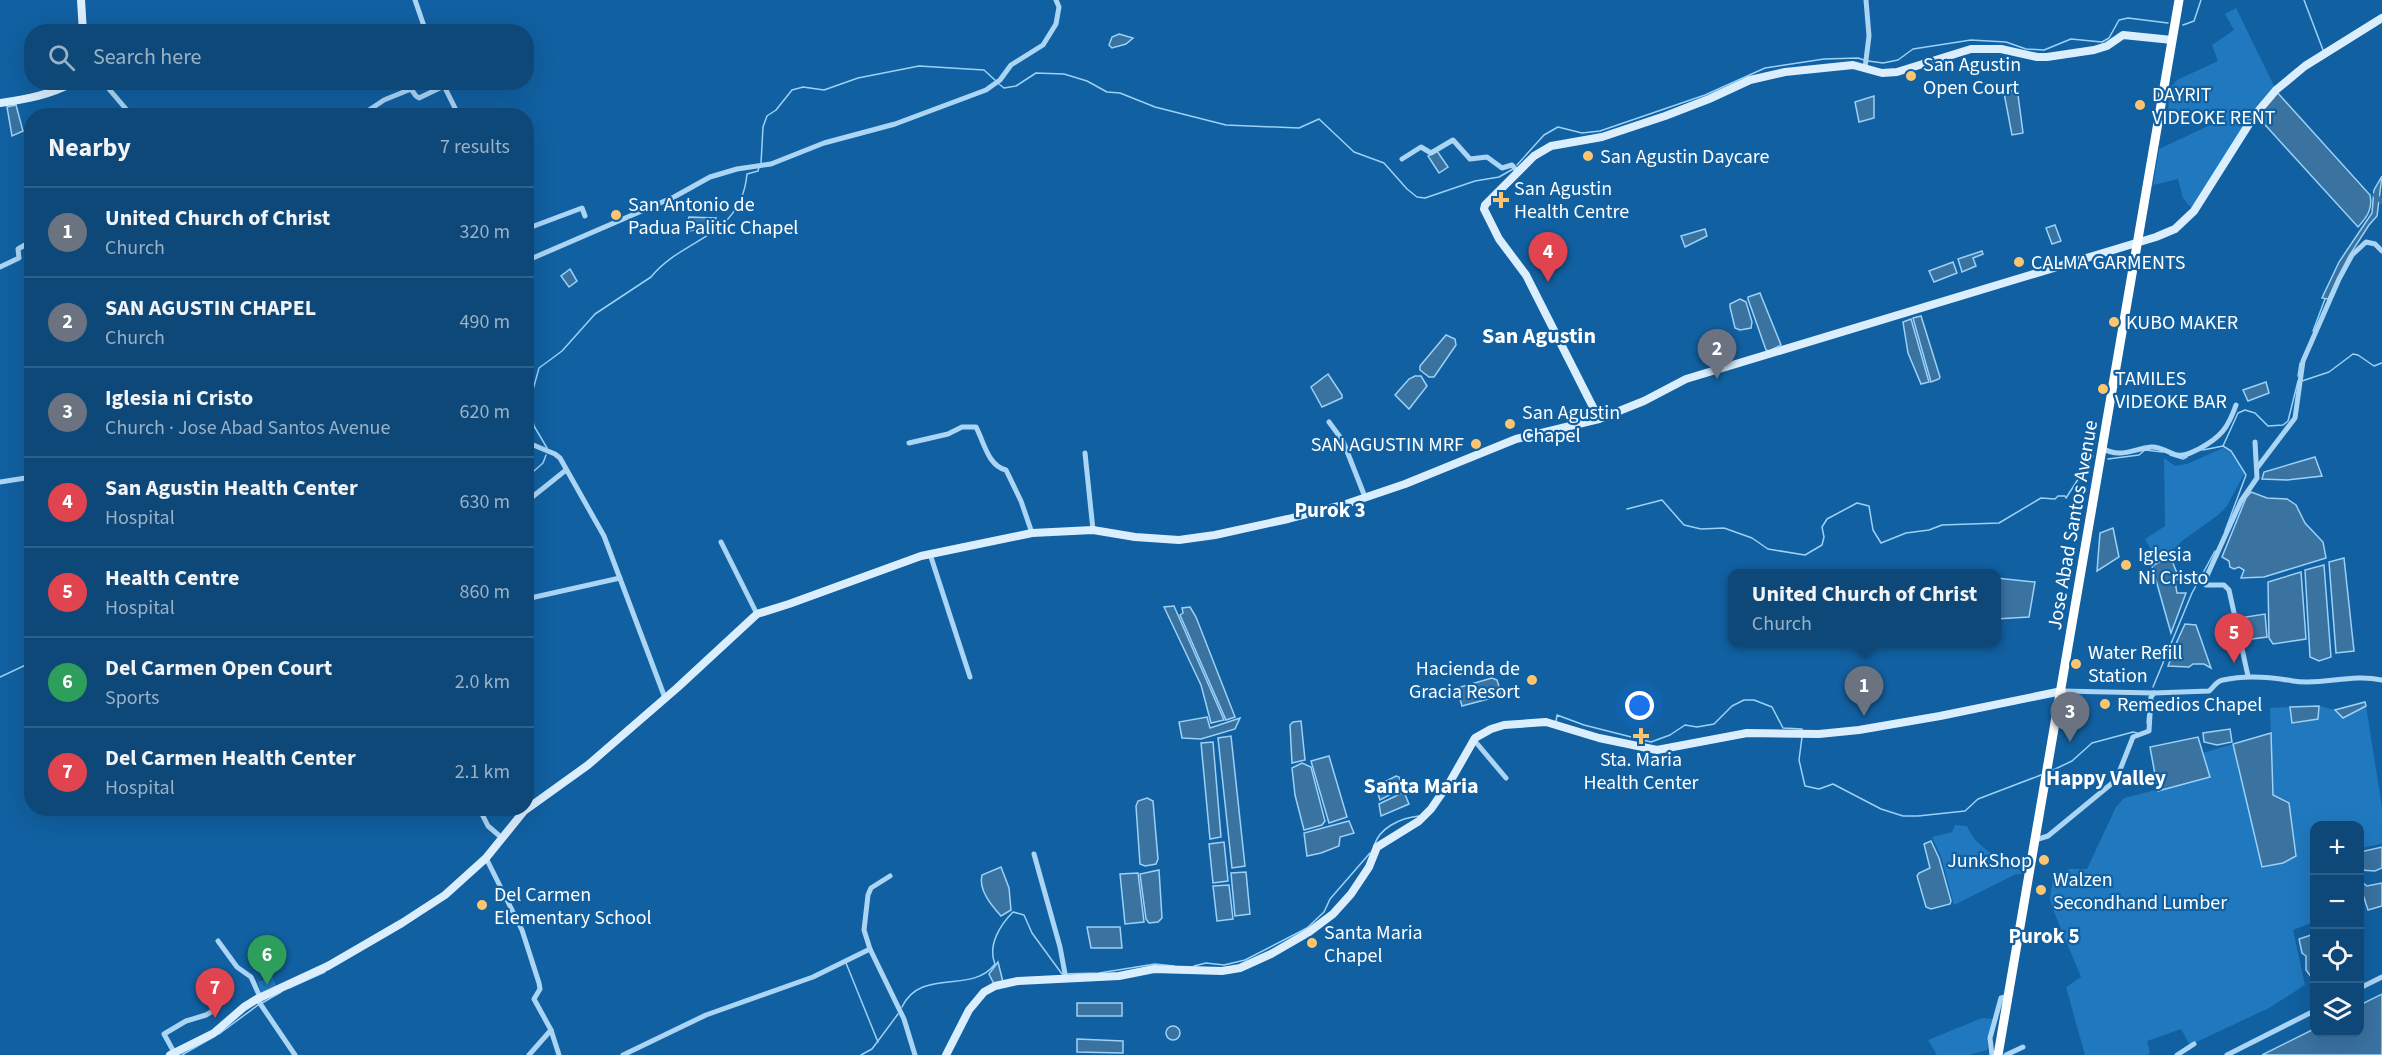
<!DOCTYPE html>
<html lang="en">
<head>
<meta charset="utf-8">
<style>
	:root { --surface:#0d4879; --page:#1b5280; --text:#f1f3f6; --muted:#9ab2c6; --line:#2d608a; --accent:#95b2f1 }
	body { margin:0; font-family:"Source Sans 3",sans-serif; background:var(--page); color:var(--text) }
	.controls { position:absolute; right:18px; bottom:18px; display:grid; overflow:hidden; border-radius:12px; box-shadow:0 6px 24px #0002 }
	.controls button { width:54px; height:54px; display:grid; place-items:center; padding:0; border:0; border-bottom:2px solid var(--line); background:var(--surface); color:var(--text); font:30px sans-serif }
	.you { position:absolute; left:1640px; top:706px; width:21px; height:21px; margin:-15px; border:4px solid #fff; border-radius:50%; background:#1a73e8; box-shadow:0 0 0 9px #1a73e833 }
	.badge { display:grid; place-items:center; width:39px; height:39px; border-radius:50%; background:var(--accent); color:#fff; font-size:20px; font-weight:700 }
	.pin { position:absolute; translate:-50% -50px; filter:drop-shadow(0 2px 3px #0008) }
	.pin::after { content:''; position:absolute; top:32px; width:21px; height:18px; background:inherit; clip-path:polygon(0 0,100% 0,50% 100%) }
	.popup { position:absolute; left:1728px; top:569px; width:273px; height:78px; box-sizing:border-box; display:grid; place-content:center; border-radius:12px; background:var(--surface); filter:drop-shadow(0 2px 4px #0005); font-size:20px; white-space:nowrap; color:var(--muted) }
	.popup b { font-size:22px; color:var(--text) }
	.popup::after { content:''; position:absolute; left:50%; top:100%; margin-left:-12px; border:12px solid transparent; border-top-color:var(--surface) }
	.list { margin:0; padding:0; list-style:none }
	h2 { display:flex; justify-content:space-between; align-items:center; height:78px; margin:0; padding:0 24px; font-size:26px }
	h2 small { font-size:20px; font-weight:400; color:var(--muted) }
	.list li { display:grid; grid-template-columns:39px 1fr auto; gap:18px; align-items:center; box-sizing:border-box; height:90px; padding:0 24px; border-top:2px solid var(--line) }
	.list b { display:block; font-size:22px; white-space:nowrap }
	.list p { margin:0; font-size:20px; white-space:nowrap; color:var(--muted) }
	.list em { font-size:20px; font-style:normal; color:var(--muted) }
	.icon { flex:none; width:33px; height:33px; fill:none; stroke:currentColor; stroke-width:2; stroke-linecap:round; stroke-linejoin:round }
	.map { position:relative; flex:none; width:2382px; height:1055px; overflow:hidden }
	.search { position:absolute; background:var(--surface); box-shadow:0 6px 24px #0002; left:24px; top:24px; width:510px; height:66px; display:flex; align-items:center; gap:15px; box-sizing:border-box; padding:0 21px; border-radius:24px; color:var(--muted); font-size:22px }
	.panel { position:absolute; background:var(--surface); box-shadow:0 6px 24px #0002; left:24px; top:108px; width:510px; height:708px; border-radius:24px }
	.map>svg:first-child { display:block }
</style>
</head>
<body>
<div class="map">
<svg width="2382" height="1055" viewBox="0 0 2382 1055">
	<rect width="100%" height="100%" fill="#1160a1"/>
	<!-- green -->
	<g fill="#2079bf">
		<path d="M2236 8 2275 88 2193 210 2183 198 2178 179 2153 185 2159 149 2223 119 2219 108 2167 121 2170 88 2177 80 2218 61 2212 45 2234 30 2225 14Z"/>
		<path d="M2223 448 2230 452 2244 474 2227 506 2218 515 2182 541 2169 554 2157 560 2145 539 2165 526 2164 458 2175 466 2187 464Z"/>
		<path d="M2319 706 2335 710 2343 718 2366 706 2382 807V844L2360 848V826H2314V890L2310 891 2314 906V922L2293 930 2305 985 2269 1008 2190 1045 2181 1029 2147 1041 2150 1053 2146 1055H2085L2066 987 2081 977 2052 907 2050 898 2053 878H2065L2068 869H2087L2116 807 2124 798 2210 776 2203 753 2233 744 2262 867 2283 863 2273 795 2270 708 2290 707 2292 723 2318 719Z"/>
		<path d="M1955 825 1967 826C1976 849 2001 858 2021 871L2022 874H2016L1954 905 1941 856 1932 837 1952 832Z"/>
		<path d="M272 976 277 988 262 994 258 982Z"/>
		<path d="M1982 1018 1994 1019 1987 1050 1969 1055H1937L1928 1040Z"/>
	</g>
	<!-- water -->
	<g fill="#3a72a0" stroke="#9cd1f8" stroke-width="1.5">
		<path d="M1119 34 1133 38 1126 44 1112 48 1109 45 1112 37Z"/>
		<path d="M2015 90 2018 95 2023 133 2012 135 2004 93Z"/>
		<path d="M2276 91 2370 195C2373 209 2367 217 2358 227L2257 116Z"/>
		<path d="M1874 96V118L1859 122 1855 102Z"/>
		<path d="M16 105 23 131 12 136 7 107Z"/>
		<path d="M1437 151 1448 167 1439 173 1428 156Z"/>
		<path d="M2382 176 2377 216 2369 225 2349 256 2328 299 2322 298 2339 262 2372 213 2374 190Z"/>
		<path d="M689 217 716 218 711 227 689 231 685 230Z"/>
		<path d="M2055 225 2061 241 2052 244 2046 228Z"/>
		<path d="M1705 229 1707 236 1685 247 1681 236Z"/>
		<path d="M1982 251 1983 254 1973 258 1976 266 1962 272 1958 259Z"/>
		<path d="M1953 262 1957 273 1934 282 1929 271Z"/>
		<path d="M570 269 577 281 569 287 561 276Z"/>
		<path d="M1760 293 1781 345 1769 351 1766 350 1748 299V297Z"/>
		<path d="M1740 299 1746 302 1752 322 1751 328 1740 330 1735 328 1730 307V304Z"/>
		<path d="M1921 316 1940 377 1939 379 1931 382 1913 318Z"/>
		<path d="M1911 319 1929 382 1921 384 1908 353 1903 322Z"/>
		<path d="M1446 335 1455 339 1456 345 1434 377H1429L1420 370V366Z"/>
		<path d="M1328 374 1342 395V398L1322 407 1311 387Z"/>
		<path d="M1415 376H1421L1427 386 1409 409 1395 395 1409 379Z"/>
		<path d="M2266 382 2269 393 2248 401 2243 390Z"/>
		<path d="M2315 457 2322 476 2287 480 2262 479 2264 472Z"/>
		<path d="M2251 492 2267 498 2287 499 2296 505 2305 523 2323 542 2326 558 2264 577 2241 578 2244 570 2239 567 2234 569 2230 567 2229 561 2222 557 2246 498Z"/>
		<path d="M2113 528 2119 557 2097 571 2100 533Z"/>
		<path d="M2170 556 2179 578 2175 581 2177 593H2186L2171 633 2152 566Z"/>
		<path d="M2344 558 2354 651 2336 653 2329 562Z"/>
		<path d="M2324 565 2331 657 2319 661 2310 657 2305 570Z"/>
		<path d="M2301 572 2306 639 2273 644 2269 638 2268 582Z"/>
		<path d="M1996 578 2035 582 2029 617 1996 619Z"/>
		<path d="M1174 606 1224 720 1211 723 1201 685 1164 607Z"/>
		<path d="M1190 607 1196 617 1235 717 1226 720 1180 615 1183 613 1182 608Z"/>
		<path d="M2265 614 2267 637 2244 640 2239 618Z"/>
		<path d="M2185 624 2196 625 2211 668 2204 664H2193L2189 667 2168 666 2172 656H2176L2177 650 2174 648Z"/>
		<path d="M1492 678 1497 680 1501 693 1499 696 1462 706 1457 688Z"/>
		<path d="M2365 702 2366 706 2343 718 2335 710Z"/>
		<path d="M2319 706 2318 719 2292 723 2290 707Z"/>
		<path d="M1207 717 1210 728 1240 718 1235 729 1201 739 1182 738 1179 722Z"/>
		<path d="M1301 721 1305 760 1292 763 1290 725 1293 722Z"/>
		<path d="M2230 729 2232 742 2217 745 2204 742 2203 733Z"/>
		<path d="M2271 733 2273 795 2289 803 2296 856 2283 863 2262 867 2233 744Z"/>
		<path d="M1231 736 1245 866 1232 868 1218 738Z"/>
		<path d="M2198 737 2210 777 2158 791 2150 747Z"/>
		<path d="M1213 742 1221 837 1210 839 1201 743Z"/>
		<path d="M1329 756 1347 817 1329 823 1311 761Z"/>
		<path d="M1302 763 1311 767 1325 821 1322 825 1304 830 1295 795 1292 768Z"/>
		<path d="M1396 776 1399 777 1403 788 1380 800 1376 788 1378 785Z"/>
		<path d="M1404 792 1409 804 1381 816 1379 804Z"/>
		<path d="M1147 798 1153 801 1158 859 1156 864 1145 866 1140 864 1136 806 1138 801Z"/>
		<path d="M1349 821 1354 833 1340 837 1339 846 1321 853 1307 856 1304 833Z"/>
		<path d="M1931 841 1939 858 1951 901 1950 904 1931 909 1926 907 1917 876 1919 873 1930 868 1924 844Z"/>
		<path d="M1224 842 1228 881 1213 883 1209 844Z"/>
		<path d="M2382 847V868L2375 871 2360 870V852Z"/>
		<path d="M1001 867 1009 888 1011 910 1001 916C992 906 978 890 982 875Z"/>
		<path d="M1159 870 1162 918 1158 922 1149 923 1146 919 1140 874Z"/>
		<path d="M1246 872 1250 914 1235 916 1231 873Z"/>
		<path d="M1138 873 1144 922 1125 924 1120 874Z"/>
		<path d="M2363 883 2367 886 2382 883V906L2368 910 2360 885Z"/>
		<path d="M1229 885 1233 919 1217 921 1213 886Z"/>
		<path d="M1087 927H1120L1122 948H1091Z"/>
		<path d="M2314 934V981L2306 970V956L2302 953 2299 939Z"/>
		<path d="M998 962 1003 982 994 984 989 974Z"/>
		<path d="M2382 994V1055H2262L2314 1029V1032H2360V1005Z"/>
		<rect x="1077" y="1003" width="45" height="13"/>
		<circle cx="1173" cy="1033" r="7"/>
		<path d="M1077 1039 1123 1041V1053L1077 1052Z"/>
	</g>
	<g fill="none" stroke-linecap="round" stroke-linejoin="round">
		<!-- stream -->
		<g stroke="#9cd1f8" stroke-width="1.5">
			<path d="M2304 0 2323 50"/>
			<path d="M2183 25 2194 21 2201 0"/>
			<path d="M1868 61 1883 63 1898 60 1913 49 1971 40 2006 42 2026 49 2044 50 2071 39 2102 42 2109 38 2119 20 2128 18 2168 23"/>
			<path d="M999 84 1004 88 1016 86 1036 73 1064 74 1087 81 1107 92 1120 93 1155 107 1226 125 1299 128 1319 119 1354 152 1384 163 1407 189 1417 197 1425 198 1475 181 1499 177 1513 169"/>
			<path d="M761 163 763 127 767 116 776 110 792 90 803 87 824 90 858 78 919 66 984 70 996 81"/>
			<path d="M1517 165 1544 135 1558 127 1582 133 1600 131 1705 95 1765 68 1824 59 1858 58 1864 60"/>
			<path d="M2313 331 2325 299"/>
			<path d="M2298 376 2300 363"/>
			<path d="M2302 381 2329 372 2353 354 2358 355 2374 366 2382 363"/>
			<path d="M2223 446 2238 413 2245 410 2255 413 2268 426 2283 425 2288 421 2298 381"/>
			<path d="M547 448 534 426 529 404 539 368 562 351 595 314 651 277C683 237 741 238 747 174L758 171 759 167"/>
			<path d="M2203 450 2223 446 2231 451 2246 475 2225 531"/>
			<path d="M2170 455 2183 459 2187 457"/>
			<path d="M2108 459 2139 455 2145 450 2163 452"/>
			<path d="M526 478 543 463 546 455"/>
			<path d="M1627 509 1662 500 1684 525 1701 529 1724 528 1752 538 1768 549 1805 555 1822 545 1824 537 1822 527 1827 519 1857 503 1869 506 1873 530 1881 543 1906 533 1929 530 1942 525 1999 523 2041 498 2055 499 2058 496H2065L2066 498 2093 456"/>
			<path d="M0 677 32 662"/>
			<path d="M2153 687 2192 593 2215 551"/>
			<path d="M1556 722 1557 715 1584 725 1651 742 1670 735 1685 725 1697 727 1714 724 1732 706 1744 700H1754L1772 707 1783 728 1802 729V732"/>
			<path d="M2147 723 2148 712"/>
			<path d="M1802 737 1799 760 1805 786 1819 789 1833 784 1881 809 1903 816H1918L1965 811 1978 799 2041 775"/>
			<path d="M2051 771 2072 761 2092 743 2133 732 2137 733"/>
			<path d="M1374 846C1379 828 1400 818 1419 816"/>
			<path d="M846 963 878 1042"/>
			<path d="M1194 966 1206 963 1224 965 1245 960 1307 928 1324 912 1330 899 1370 853"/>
			<path d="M289 988 325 972"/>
			<path d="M262 1003 281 992"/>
			<path d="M902 1007C921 967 972 995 995 964 987 945 1001 924 1013 912L1024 915 1032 933 1062 974 1099 973 1155 964 1174 966"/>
			<path d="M219 1034 258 1005"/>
			<path d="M182 1055 215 1036"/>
			<path d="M861 1055 872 1049 898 1014"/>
		</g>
		<!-- canal -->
		<path stroke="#3a72a0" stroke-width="4.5" d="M2375 195 2382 202"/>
		<!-- street -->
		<g stroke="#aad5f5" stroke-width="5">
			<path d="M415 0 426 32"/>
			<path d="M1865 68 1869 36 1866 0"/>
			<path d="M103 82 132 116"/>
			<path d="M442 82 459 116"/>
			<path d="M360 116 384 100 411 89 416 96 419 98 444 86"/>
			<path d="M1402 159 1421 147 1431 153 1453 140 1470 159 1487 157 1502 168 1512 165 1517 171"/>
			<path d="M526 229 582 208 585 216"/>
			<path d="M526 261 674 197 710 177 737 169 771 164 824 143 895 124 986 90 1000 80 1011 65 1043 45 1056 24 1059 7 1056 0"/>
			<path d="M0 267 19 258 18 249 32 241"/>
			<path d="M1329 422 1343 441 1365 497"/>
			<path d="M526 442 555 454 560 458 604 536 665 698"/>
			<path d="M909 443 948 434 962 427H976C984 442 988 466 1006 470L1021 501 1032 533"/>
			<path d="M2102 448C2120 459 2133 449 2151 447 2160 446 2169 453 2177 455 2185 457 2192 452 2199 449 2221 437 2228 428 2236 405"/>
			<path d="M1085 453 1093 530"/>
			<path d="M2257 468 2295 418 2303 361 2339 279 2352 255 2366 242 2375 244 2382 251"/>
			<path d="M0 482 32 477"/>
			<path d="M526 502 566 470"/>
			<path d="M721 542 757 614"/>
			<path d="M930 554 970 677"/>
			<path d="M526 599 620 578"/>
			<path d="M2248 676 2229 590 2224 585H2206V578L2241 501 2257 478 2255 442"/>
			<path d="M2062 691 2154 693 2209 691C2214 687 2216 681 2223 680 2246 675 2271 677 2293 681 2322 686 2351 673 2382 680"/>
			<path d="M1474 740 1506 778"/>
			<path d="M479 808 488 826 502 838"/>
			<path d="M2035 840 2048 836 2116 780 2133 737 2149 731 2151 697 2154 693"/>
			<path d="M1034 854 1060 947 1066 979"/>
			<path d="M486 858 522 930 539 983 540 989 534 999 551 1030 559 1055"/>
			<path d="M218 941 237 967 251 977 260 997"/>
			<path d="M870 949 864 930 868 895 871 888 890 876"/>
			<path d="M2360 988 2382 977"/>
			<path d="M257 999 295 1055"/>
			<path d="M175 1054 164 1034 186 1021 206 1015 216 1009"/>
			<path d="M529 1055 551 1030"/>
			<path d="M623 1055 706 1015 813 977 870 949 904 1019 915 1055"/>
			<path d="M1992 1055 1990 1038 2001 998 2009 996"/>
			<path d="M2006 1055 2023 1047"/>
			<path d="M2177 1055 2194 1044"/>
			<path d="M2227 1055 2314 1011"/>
		</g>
		<!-- secondary -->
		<g stroke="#dbeefe" stroke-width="8">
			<path d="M81 0 83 32"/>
			<path d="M0 103C27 99 50 95 74 82"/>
			<path d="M1599 419 1526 275 1499 239 1484 209 1485 205 1534 156 1551 146 1602 137 1665 116 1709 99 1750 80 1785 72 1853 65 1882 73 1897 72 1971 49H2001L2037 57H2047L2094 50 2107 46 2123 35 2172 40"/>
			<path d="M170 1055 214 1033 244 1007 257 999 328 966 402 923 445 895 486 858 524 811 588 765 677 688 757 614 789 604 921 556 1032 533 1093 530 1135 537 1179 540 1215 535 1288 519 1346 504 1405 484 1516 439 1599 419 1644 401 1686 379 2156 237 2175 229 2194 211 2254 116 2276 90 2305 66 2382 18"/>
			<path d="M946 1055 969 1010 984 992 995 986 1018 981 1119 976 1154 969 1222 971 1240 968 1271 954 1309 932 1333 914 1351 894 1369 867 1377 847 1419 821 1431 809 1451 780 1475 738 1491 729 1504 725 1546 722 1599 738 1657 750 1747 733 1819 734 1859 730 1940 716 2062 691"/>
		</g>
		<!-- highway -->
		<path stroke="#fff" stroke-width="9" d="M1998 1055 2179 0"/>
	</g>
	<!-- markers -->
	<g fill="#ffc56e" stroke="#1160a1" stroke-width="2">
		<circle cx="1911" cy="76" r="6"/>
		<circle cx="2140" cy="105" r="6"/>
		<circle cx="1588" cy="156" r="6"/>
		<path d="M1498 191h6v6h6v6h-6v6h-6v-6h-6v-6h6z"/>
		<circle cx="616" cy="215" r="6"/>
		<circle cx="2019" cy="262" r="6"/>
		<circle cx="2114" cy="322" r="6"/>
		<circle cx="2103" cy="389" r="6"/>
		<circle cx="1510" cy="424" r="6"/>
		<circle cx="1476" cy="444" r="6"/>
		<circle cx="2126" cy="565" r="6"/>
		<circle cx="2076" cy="664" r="6"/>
		<circle cx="1532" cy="680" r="6"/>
		<circle cx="2105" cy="704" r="6"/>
		<path d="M1638 727h6v6h6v6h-6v6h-6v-6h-6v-6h6z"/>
		<circle cx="2044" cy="860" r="6"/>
		<circle cx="2041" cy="890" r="6"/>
		<circle cx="482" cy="905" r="6"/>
		<circle cx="1312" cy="943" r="6"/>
	</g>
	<g text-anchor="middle" stroke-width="4.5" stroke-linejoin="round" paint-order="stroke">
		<!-- poi labels -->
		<g font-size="20" fill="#fff" stroke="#1160a1" text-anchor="start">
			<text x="1923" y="71">San Agustin<tspan x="1923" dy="23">Open Court</tspan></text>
			<text x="2152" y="101">DAYRIT<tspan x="2152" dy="23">VIDEOKE RENT</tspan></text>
			<text x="1600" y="163">San Agustin Daycare</text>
			<text x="1514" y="195">San Agustin<tspan x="1514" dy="23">Health Centre</tspan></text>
			<text x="628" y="211">San Antonio de<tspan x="628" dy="23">Padua Palitic Chapel</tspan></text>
			<text x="2031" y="269">CALMA GARMENTS</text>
			<text x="2126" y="329">KUBO MAKER</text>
			<text x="2115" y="385">TAMILES<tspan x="2115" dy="23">VIDEOKE BAR</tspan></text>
			<text x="1522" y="419">San Agustin<tspan x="1522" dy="23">Chapel</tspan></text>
			<text x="1464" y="451" text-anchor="end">SAN AGUSTIN MRF</text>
			<text x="2138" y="561">Iglesia<tspan x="2138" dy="23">Ni Cristo</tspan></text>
			<text x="2088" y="659">Water Refill<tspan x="2088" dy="23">Station</tspan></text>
			<text x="1520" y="675" text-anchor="end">Hacienda de<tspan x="1520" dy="23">Gracia Resort</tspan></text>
			<text x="2117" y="711">Remedios Chapel</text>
			<text x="1641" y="766" text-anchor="middle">Sta. Maria<tspan x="1641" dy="23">Health Center</tspan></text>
			<text x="2032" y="867" text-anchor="end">JunkShop</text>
			<text x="2053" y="886">Walzen<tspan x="2053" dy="23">Secondhand Lumber</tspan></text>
			<text x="494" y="901">Del Carmen<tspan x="494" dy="23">Elementary School</tspan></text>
			<text x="1324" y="939">Santa Maria<tspan x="1324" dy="23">Chapel</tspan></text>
		</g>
		<!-- street labels -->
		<g font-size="20" fill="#fff" stroke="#1160a1">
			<text transform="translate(2072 525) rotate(-80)" y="7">Jose Abad Santos Avenue</text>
		</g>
		<!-- neighbourhood labels -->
		<g font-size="21" font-weight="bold" fill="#fff" stroke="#1160a1">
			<text x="1330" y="517">Purok 3</text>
			<text x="2106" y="785">Happy Valley</text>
			<text x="2044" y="943">Purok 5</text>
		</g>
		<!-- quarter labels -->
		<g font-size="22" font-weight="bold" fill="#fff" stroke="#1160a1">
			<text x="1539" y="343">San Agustin</text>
			<text x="1421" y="793">Santa Maria</text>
		</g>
	</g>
</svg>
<div class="controls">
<button>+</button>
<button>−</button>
<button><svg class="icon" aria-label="locate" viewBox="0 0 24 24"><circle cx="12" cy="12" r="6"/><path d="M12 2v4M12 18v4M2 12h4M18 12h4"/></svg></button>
<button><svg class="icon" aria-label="layers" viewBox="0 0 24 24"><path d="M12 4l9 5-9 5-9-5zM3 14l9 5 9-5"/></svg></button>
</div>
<div class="you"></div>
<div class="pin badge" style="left:1864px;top:716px;background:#6b7280">1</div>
<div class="popup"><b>United Church of Christ</b>Church</div>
<div class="pin badge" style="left:1717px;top:379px;background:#6b7280">2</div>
<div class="pin badge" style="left:2070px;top:742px;background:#6b7280">3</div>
<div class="pin badge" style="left:1548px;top:282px;background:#e0444e">4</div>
<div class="pin badge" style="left:2234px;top:663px;background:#e0444e">5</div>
<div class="pin badge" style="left:267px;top:985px;background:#2e9e5b">6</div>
<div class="pin badge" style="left:215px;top:1018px;background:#e0444e">7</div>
<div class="search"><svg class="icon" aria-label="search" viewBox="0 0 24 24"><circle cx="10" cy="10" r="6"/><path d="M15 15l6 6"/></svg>Search here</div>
<section class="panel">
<h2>Nearby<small>7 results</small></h2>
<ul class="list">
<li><span class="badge" style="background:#6b7280">1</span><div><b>United Church of Christ</b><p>Church</p></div><em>320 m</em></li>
<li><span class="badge" style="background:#6b7280">2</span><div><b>SAN AGUSTIN CHAPEL</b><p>Church</p></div><em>490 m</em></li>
<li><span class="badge" style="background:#6b7280">3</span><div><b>Iglesia ni Cristo</b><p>Church · Jose Abad Santos Avenue</p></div><em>620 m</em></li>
<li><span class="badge" style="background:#e0444e">4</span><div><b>San Agustin Health Center</b><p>Hospital</p></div><em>630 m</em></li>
<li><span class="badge" style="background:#e0444e">5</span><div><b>Health Centre</b><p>Hospital</p></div><em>860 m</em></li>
<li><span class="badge" style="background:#2e9e5b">6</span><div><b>Del Carmen Open Court</b><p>Sports</p></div><em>2.0 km</em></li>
<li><span class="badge" style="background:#e0444e">7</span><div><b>Del Carmen Health Center</b><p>Hospital</p></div><em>2.1 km</em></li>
</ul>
</section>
</div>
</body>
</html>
